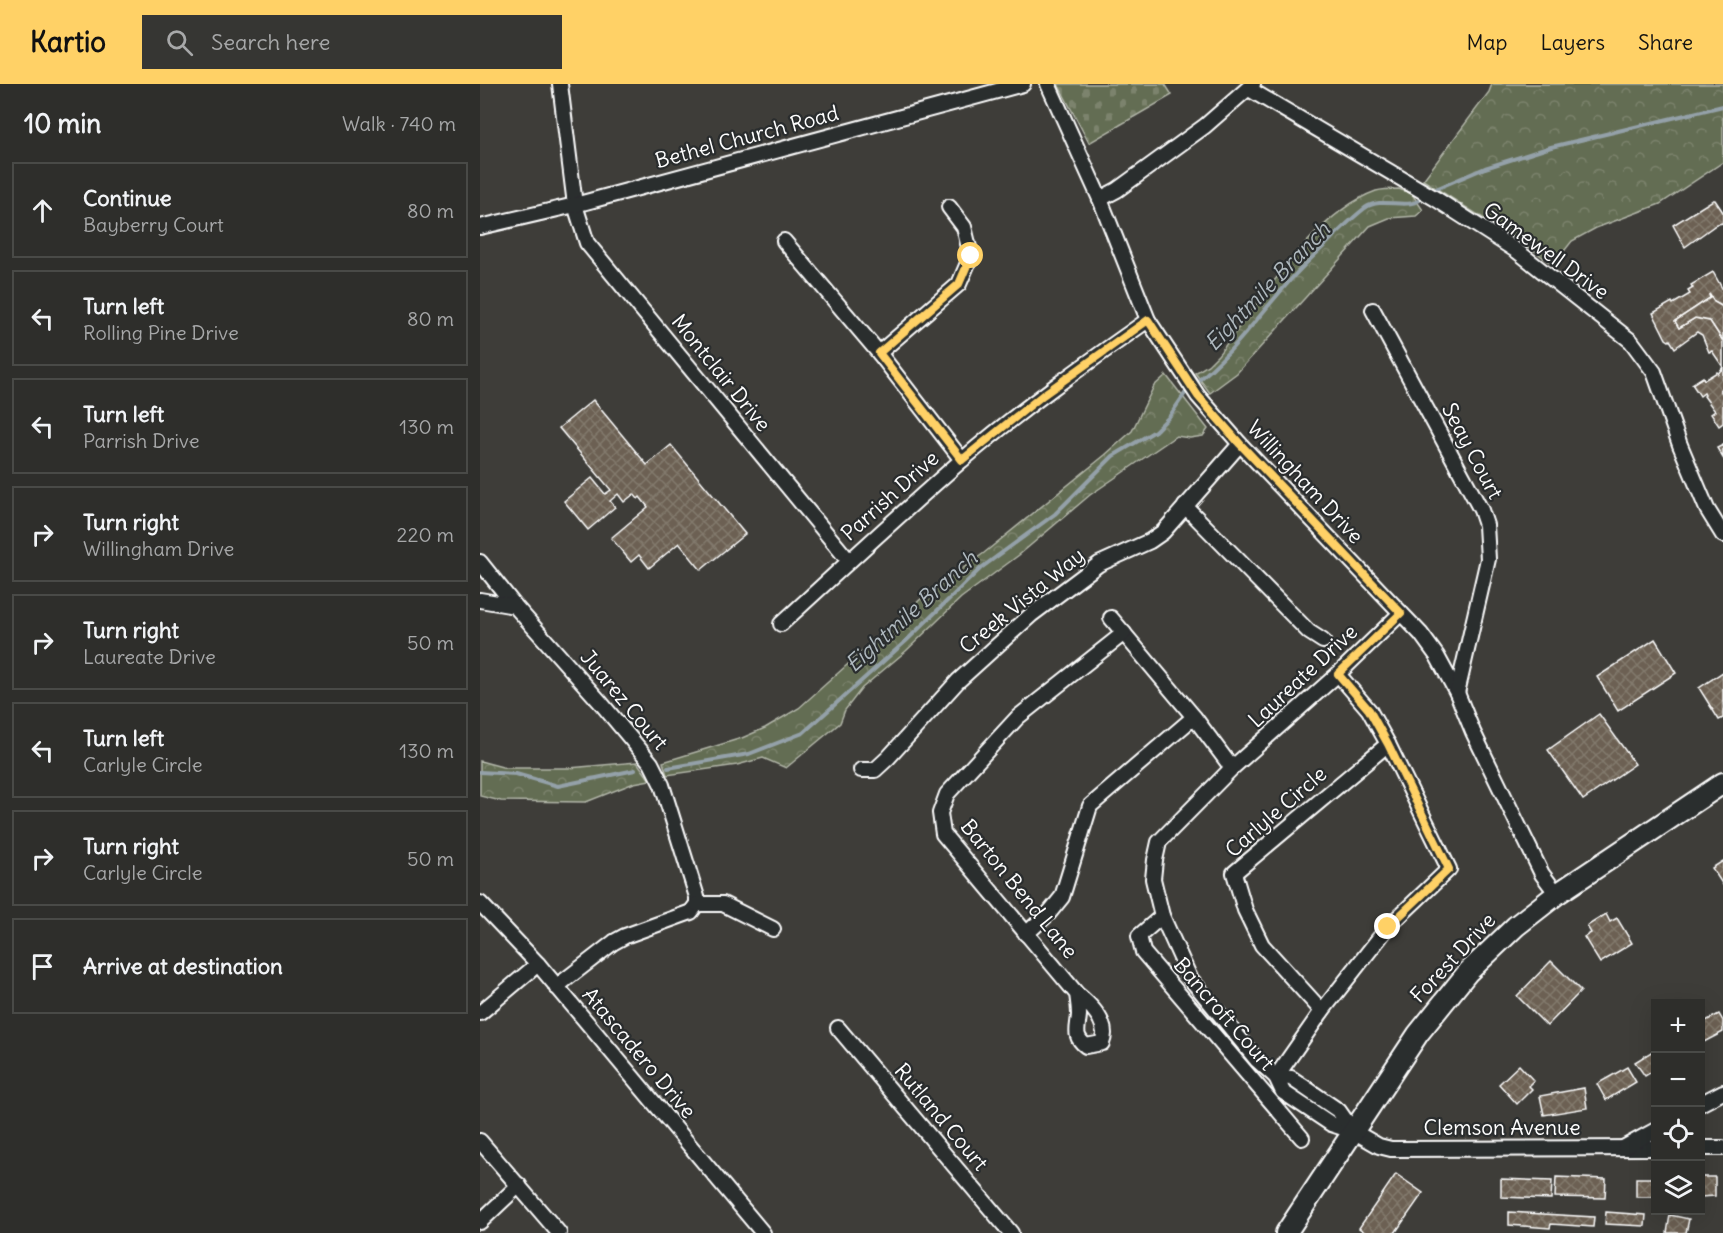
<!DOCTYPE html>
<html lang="en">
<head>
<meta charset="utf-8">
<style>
	:root { --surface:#2e2e2b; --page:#363633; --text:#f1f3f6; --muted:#a7a8a9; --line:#494a47; --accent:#ffd166 }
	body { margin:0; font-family:Delius,sans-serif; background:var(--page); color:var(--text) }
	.controls { position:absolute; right:18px; bottom:18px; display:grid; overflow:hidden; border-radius:0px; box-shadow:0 6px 24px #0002 }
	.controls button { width:54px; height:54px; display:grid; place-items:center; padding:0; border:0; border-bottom:2px solid var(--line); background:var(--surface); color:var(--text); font:30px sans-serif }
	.stop { position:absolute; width:18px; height:18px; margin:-14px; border:4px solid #ffd166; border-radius:50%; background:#fff }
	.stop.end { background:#ffd166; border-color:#fff; box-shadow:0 2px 6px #0008 }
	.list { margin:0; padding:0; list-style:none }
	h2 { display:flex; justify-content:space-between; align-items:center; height:78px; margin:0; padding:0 24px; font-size:26px }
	h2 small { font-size:20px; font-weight:400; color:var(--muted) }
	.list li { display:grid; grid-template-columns:39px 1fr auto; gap:18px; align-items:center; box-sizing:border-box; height:96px; margin:0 12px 12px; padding:0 12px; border:2px solid var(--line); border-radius:0px }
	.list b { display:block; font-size:22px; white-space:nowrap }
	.list p { margin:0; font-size:20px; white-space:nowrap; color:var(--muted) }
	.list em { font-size:20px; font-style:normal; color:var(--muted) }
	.icon { flex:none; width:33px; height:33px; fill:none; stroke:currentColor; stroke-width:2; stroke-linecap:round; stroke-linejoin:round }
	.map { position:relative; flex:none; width:1243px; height:1149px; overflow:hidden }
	header { display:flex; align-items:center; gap:36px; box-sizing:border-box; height:84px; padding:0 30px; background:var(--accent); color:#111 }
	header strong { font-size:28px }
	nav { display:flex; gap:33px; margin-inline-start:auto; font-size:21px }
	.search { width:420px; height:54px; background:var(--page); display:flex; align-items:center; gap:15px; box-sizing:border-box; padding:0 21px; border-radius:0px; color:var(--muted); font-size:22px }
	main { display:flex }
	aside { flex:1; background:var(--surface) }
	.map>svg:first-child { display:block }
</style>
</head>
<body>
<header>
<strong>Kartio</strong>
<div class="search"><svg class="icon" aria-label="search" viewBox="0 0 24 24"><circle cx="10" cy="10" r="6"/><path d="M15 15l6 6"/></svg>Search here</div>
<nav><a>Map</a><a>Layers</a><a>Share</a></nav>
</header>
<main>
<aside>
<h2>10 min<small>Walk · 740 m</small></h2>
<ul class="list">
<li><svg class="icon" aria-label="ahead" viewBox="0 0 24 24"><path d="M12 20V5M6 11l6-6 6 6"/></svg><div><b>Continue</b><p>Bayberry Court</p></div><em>80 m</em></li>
<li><svg class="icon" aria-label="left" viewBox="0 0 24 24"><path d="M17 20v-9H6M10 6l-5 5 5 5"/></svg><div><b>Turn left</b><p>Rolling Pine Drive</p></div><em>80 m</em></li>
<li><svg class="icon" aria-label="left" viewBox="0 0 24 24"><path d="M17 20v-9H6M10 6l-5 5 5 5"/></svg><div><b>Turn left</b><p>Parrish Drive</p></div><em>130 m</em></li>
<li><svg class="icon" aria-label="right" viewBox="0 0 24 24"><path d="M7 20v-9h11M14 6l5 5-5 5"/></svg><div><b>Turn right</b><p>Willingham Drive</p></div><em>220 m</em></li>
<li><svg class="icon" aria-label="right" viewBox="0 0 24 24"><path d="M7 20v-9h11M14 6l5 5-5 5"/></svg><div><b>Turn right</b><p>Laureate Drive</p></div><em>50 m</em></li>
<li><svg class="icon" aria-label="left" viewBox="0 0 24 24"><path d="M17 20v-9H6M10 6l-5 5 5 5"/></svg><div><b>Turn left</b><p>Carlyle Circle</p></div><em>130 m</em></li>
<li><svg class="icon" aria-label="right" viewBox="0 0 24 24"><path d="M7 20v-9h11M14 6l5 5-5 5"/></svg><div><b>Turn right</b><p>Carlyle Circle</p></div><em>50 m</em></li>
<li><svg class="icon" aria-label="arrive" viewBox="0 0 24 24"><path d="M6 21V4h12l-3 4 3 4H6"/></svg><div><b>Arrive at destination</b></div></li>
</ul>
</aside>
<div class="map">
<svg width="1243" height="1149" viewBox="0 0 1243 1149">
	<defs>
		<pattern id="forest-crowns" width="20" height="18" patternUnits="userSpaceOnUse" patternTransform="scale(1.5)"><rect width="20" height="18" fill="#646d53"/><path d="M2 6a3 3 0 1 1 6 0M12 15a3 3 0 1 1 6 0" fill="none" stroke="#7b836d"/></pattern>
		<pattern id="cemetery-stones" width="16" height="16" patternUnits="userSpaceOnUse" patternTransform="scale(1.5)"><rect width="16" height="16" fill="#646d53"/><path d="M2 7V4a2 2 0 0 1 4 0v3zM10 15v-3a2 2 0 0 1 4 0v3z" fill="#7b836d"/></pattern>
		<pattern id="building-cross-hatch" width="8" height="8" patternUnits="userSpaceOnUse" patternTransform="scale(1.5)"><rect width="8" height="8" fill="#6c6153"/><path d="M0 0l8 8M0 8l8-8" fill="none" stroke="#82796d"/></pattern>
	</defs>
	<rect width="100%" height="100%" fill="#3e3d39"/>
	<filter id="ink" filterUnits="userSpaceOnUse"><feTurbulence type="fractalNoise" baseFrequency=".0167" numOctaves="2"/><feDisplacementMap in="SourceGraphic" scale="12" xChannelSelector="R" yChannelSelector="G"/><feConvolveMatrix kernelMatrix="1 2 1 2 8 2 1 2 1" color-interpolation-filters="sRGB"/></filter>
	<g filter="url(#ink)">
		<!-- forest -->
		<g fill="url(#forest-crowns)" stroke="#b2b6a9" stroke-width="1.5">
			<path d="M1012 0H1243V78L1180 120 1116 144 1092 157 1073 181 1052 165 943 96 1009 8Z"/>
			<path d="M919 105 932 110 943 126 936 132 909 134 890 142 757 289 730 309 715 289 728 281 738 271C778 221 834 129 896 107 903 105 912 105 919 105Z"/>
			<path d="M686 291 728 345 723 352 710 354 696 352 610 411 539 471 481 514 426 567 382 604 365 626 360 639 306 684 283 674 257 681 187 691 183 678 262 654 285 644 319 624 443 513 504 469 625 371 652 347 674 302Z"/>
			<path d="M0 677 26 684H89L157 678 170 696 154 699 106 718 21 717 0 712Z"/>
		</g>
		<!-- cemetery -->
		<path fill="url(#cemetery-stones)" stroke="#b2b6a9" stroke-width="1.5" d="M578 0H685L692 11 609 59Z"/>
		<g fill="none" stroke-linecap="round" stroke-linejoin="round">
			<!-- stream -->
			<g stroke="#94a1a9" stroke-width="4">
				<path d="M951 107 1005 84 1071 63 1243 22"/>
				<path d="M714 300C750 272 776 235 807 200 819 185 834 172 848 158 860 146 872 134 885 124 904 111 929 129 945 112"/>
				<path d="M188 684 269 670 323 649 426 557 501 484 575 430 633 372 675 347 689 333 708 305"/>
				<path d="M0 688 36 690 78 702 155 686"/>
			</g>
		</g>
		<!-- building -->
		<g fill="url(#building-cross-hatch)" stroke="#fff" stroke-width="1.5">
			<path d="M1233 116H1235L1243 128V139L1237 140 1205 163 1193 141Z"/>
			<path d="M1233 188 1243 206V223L1234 218 1229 210 1230 214 1195 237 1199 244 1215 234 1230 237 1243 257V304L1240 306 1243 311V339L1239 342 1231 330 1235 327 1224 312 1225 311 1224 309 1220 312 1212 300 1223 293 1224 296 1237 288 1238 290 1243 283 1232 267 1229 268 1222 251 1217 248 1195 264 1190 256 1189 257 1186 255 1173 229 1192 218 1193 220 1210 210 1208 207 1213 204 1211 201Z"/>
			<path d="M1229 210 1234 218 1243 223V257L1230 237 1215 234 1199 244 1195 237 1230 214Z"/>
			<path d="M113 316 167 381 191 361 265 450 221 486 199 459 169 484 159 471 151 478 131 454 168 423 160 413 158 415 154 410 144 418 138 410 130 417 135 423 108 446 84 417 112 394 125 410 131 406 79 344Z"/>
			<path d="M1243 361V374L1237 364Z"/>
			<path d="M1175 555 1196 589 1138 627 1117 593Z"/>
			<path d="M1243 588V634L1239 636 1219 604Z"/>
			<path d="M1119 630 1155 680 1103 716 1068 666Z"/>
			<path d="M1243 777V801L1232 784Z"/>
			<path d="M1126 830 1130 838 1137 834 1152 859 1120 879 1104 853 1111 849 1107 842Z"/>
			<path d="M1071 877 1101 907 1067 942 1037 912Z"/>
			<path d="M1239 930 1243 937V948L1220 960V940Z"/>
			<path d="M1176 965V985L1165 992 1155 978Z"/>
			<path d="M1039 981 1054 997 1049 1002 1052 1005 1037 1020 1019 1000Z"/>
			<path d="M1147 983 1156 998 1126 1016 1117 1000Z"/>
			<path d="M1104 1004 1107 1024 1064 1031 1060 1012Z"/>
			<path d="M916 1090 943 1109 915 1149H886L879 1144Z"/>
			<path d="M1076 1093 1126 1095 1125 1114 1075 1113Z"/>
			<path d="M1220 1093H1235V1112L1220 1113Z"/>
			<rect x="1156" y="1094" width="20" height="19"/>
			<path d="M1021 1095 1072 1097 1071 1115 1021 1113Z"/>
			<path d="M1029 1128 1114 1133 1113 1143 1071 1140 1070 1144 1029 1141Z"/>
			<path d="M1126 1128 1166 1131 1165 1142 1125 1140Z"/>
			<path d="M1190 1131 1209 1135 1206 1149H1187Z"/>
		</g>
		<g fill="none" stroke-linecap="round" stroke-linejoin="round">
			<defs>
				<g id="minor">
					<path d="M80 0 95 121 107 159 369 477"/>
					<path d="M568 0 620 115 668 236 718 312 760 360 941 550 957 572 977 609 993 648 1062 790 1077 810"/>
					<path d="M769 5 956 115 1037 167 1151 257 1174 288 1200 361 1227 425 1243 451"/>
					<path d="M620 115 637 106 725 42 773 0"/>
					<path d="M0 143 95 121 543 0"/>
					<path d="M304 157 399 269 482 376"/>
					<path d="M893 226 1001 426 1006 441 1008 475 977 609"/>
					<path d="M399 269 479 200 491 172 484 143 469 123"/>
					<path d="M705 422 829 548 843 557"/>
					<path d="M0 478 35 522 121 619 171 679 182 701 217 813V820L211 828 145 852 134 858 76 903"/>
					<path d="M0 516 35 522"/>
					<path d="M921 529 858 590 752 684 679 758 675 776 673 795 682 832 710 894 777 976 796 993 803 1008 851 1040 873 1047 899 1062 911 1065 1176 1064"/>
					<path d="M631 534 714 633 752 684"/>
					<path d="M301 540C361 485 420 430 481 377 540 326 604 281 668 236"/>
					<path d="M381 686H395L408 674 478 597 551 531 619 480 670 457 683 448 760 360"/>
					<path d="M0 819 58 880 283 1149"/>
					<path d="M217 820H243L293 845"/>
					<path d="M682 832 659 852 663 868 822 1054"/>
					<path d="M546 850 569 829 582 813 610 722 714 633"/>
					<path d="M597 910C612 922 630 940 622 959L606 962C593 952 598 945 599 931 599 924 598 917 597 910L463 750 460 729 467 710 538 633 644 549"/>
					<path d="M842 927 782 861 765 826 754 789 908 660"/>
					<path d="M0 929 58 880"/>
					<path d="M358 944 531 1149"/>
					<path d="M796 993 842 927 908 843 969 785 908 660 889 626 858 590"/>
					<path d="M796 993 811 994 859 1027 873 1047"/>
					<path d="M1220 1020 1243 1008"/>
					<path d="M0 1057 79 1149"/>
					<path d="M1145 1063 1176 1046"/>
					<path d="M1220 1064H1243"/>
					<path d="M0 1138 39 1101"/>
				</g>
				<path id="secondary" d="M806 1149 938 950 988 888 1036 842 1077 810 1243 699"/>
			</defs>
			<!-- minor casing -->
			<use href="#minor" stroke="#fff" stroke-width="18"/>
			<!-- secondary casing -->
			<use href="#secondary" stroke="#fff" stroke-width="24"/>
			<!-- minor -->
			<use href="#minor" stroke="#2a2d2e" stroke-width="14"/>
			<!-- secondary -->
			<use href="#secondary" stroke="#2a2d2e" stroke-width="20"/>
		</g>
	</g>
	<g fill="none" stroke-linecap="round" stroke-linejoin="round" filter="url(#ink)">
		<!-- route -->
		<path stroke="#ffd166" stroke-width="8" d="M491 172 479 200 399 269 482 376 563 311 668 236 718 312 760 360 921 529 858 590 889 626 908 660 969 785 908 843"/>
	</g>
	<g text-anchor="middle" stroke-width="4.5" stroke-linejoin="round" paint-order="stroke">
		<!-- street labels -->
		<g font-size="21" fill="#fff" stroke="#2a2d2e">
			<text transform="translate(267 53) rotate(-15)" y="7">Bethel Church Road</text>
			<text transform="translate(1066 167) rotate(36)" y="7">Gamewell Drive</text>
			<text transform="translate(241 289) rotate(51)" y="7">Montclair Drive</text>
			<text transform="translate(992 367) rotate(62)" y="7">Seay Court</text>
			<text transform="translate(825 398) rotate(47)" y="7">Willingham Drive</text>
			<text transform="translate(410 412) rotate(-42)" y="7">Parrish Drive</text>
			<text transform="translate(542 517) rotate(-39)" y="7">Creek Vista Way</text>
			<text transform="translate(823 592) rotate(-43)" y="7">Laureate Drive</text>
			<text transform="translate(144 616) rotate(50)" y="7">Juarez Court</text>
			<text transform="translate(796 728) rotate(-41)" y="7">Carlyle Circle</text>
			<text transform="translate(539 805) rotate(51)" y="7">Barton Bend Lane</text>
			<text transform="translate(973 874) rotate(-47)" y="7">Forest Drive</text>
			<text transform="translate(744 930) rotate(49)" y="7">Bancroft Court</text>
			<text transform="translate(159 969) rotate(50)" y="7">Atascadero Drive</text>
			<text transform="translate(461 1033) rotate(50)" y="7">Rutland Court</text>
			<text x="1022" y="1051">Clemson Avenue</text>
		</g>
		<!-- water labels -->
		<g font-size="22" font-style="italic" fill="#afb9bf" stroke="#2a2d2e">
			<text transform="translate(787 202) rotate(-46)" y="8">Eightmile Branch</text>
			<text transform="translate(431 527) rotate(-42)" y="8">Eightmile Branch</text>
		</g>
	</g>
</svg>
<div class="controls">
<button>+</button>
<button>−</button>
<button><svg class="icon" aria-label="locate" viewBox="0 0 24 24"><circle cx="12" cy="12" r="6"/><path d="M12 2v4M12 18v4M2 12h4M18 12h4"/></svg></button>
<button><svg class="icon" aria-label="layers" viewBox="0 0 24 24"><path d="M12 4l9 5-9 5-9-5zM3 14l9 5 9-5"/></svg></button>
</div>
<div class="stop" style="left:491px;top:172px"></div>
<div class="stop end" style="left:908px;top:843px"></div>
</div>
</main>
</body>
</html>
